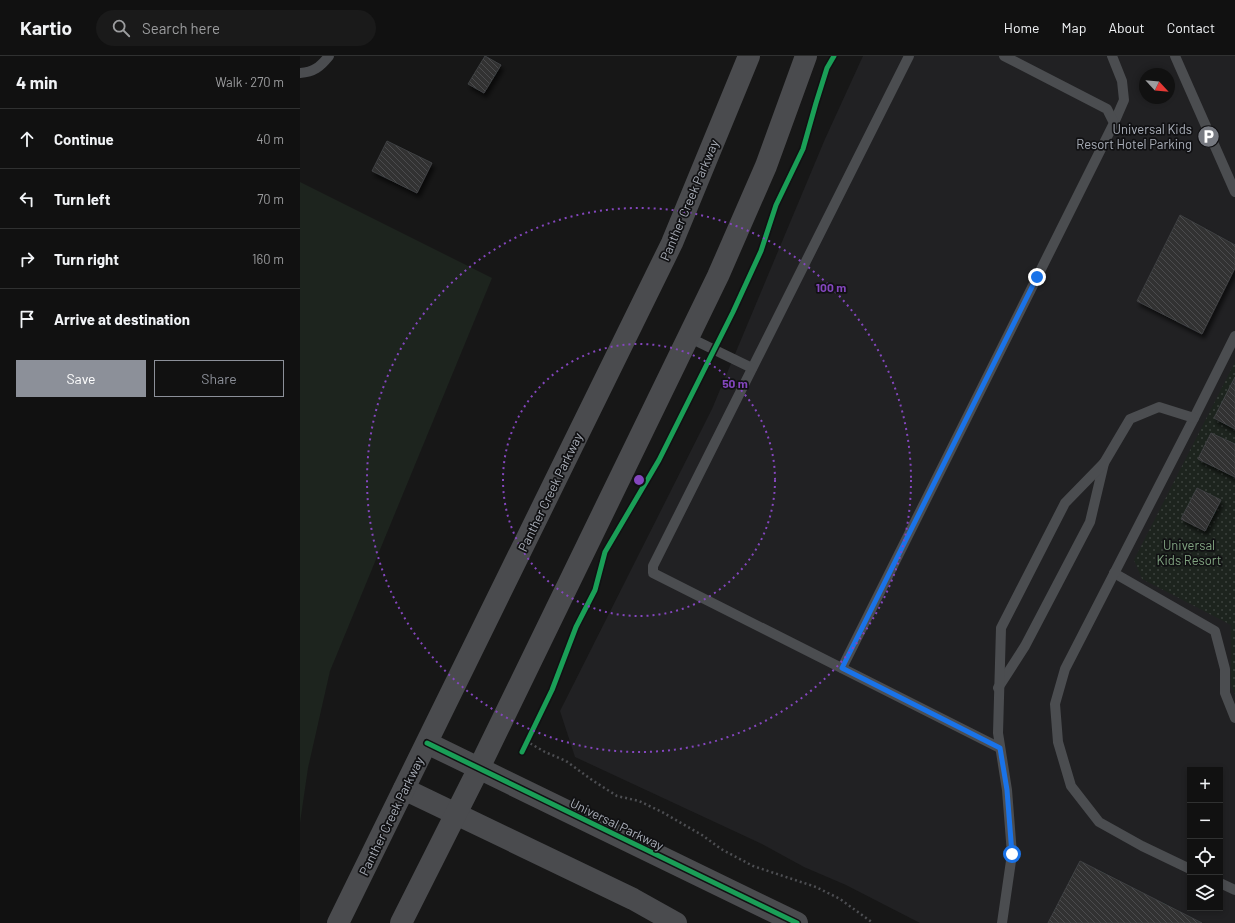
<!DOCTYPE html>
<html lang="en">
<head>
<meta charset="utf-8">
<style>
	:root { --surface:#111; --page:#1a1a1a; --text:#f1f3f6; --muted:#9c9d9f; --line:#303131; --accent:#8c9099 }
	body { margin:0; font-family:Barlow,sans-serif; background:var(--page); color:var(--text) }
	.controls { position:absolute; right:12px; bottom:12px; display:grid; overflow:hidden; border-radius:0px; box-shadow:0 2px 6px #0003 }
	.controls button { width:36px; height:36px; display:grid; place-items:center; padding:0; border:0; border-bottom:1px solid var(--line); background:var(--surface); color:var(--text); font:20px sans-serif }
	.compass { position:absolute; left:839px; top:12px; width:36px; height:36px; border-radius:50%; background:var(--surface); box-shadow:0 2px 6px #0003; rotate:116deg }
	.stop { position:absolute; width:12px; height:12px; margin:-9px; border:3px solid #1a73e8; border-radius:50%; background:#fff }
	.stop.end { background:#1a73e8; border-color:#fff; box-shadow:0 1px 4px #0008 }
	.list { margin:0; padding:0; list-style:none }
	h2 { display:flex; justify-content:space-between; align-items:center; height:52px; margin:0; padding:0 16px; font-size:17px }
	h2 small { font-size:13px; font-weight:400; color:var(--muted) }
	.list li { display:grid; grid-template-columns:26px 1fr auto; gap:12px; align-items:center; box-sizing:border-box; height:60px; padding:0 16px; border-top:1px solid var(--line) }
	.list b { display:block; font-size:15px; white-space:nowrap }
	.list em { font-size:13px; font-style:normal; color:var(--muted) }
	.actions { display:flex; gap:8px; padding:12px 16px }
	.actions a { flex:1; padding:9px 0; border:1px solid var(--accent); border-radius:0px; text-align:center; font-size:14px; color:var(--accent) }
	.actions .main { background:var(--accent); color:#fff }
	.icon { flex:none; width:22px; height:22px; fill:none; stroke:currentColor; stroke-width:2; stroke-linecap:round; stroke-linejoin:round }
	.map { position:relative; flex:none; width:935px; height:867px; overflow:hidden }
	header { display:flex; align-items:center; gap:24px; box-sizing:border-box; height:56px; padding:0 20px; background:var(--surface); border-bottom:1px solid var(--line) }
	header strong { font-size:19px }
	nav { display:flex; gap:22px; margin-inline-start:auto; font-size:14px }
	.search { width:280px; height:36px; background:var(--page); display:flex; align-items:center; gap:10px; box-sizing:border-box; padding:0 14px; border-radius:22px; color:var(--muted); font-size:15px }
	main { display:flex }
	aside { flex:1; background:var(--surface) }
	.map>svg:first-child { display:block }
</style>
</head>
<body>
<header>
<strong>Kartio</strong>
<div class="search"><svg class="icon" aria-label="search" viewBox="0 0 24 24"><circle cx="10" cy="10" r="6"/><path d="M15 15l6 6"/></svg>Search here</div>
<nav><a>Home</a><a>Map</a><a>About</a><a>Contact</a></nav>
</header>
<main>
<aside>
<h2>4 min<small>Walk · 270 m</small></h2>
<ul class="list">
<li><svg class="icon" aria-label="ahead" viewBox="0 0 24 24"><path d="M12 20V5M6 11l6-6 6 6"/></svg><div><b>Continue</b></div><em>40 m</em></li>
<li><svg class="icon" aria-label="left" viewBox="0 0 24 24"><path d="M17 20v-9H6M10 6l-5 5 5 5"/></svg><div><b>Turn left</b></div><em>70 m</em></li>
<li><svg class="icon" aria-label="right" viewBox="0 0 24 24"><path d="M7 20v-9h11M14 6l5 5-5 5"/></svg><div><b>Turn right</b></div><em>160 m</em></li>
<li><svg class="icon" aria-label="arrive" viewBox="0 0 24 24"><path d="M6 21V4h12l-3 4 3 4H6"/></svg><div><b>Arrive at destination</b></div></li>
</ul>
<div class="actions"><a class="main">Save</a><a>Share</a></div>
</aside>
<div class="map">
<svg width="935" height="867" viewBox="0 0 935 867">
	<defs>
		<pattern id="park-dots" width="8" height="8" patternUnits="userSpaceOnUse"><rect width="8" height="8" fill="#1d241e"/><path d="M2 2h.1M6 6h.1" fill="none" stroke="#3b413d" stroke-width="1.8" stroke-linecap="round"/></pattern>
		<pattern id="building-back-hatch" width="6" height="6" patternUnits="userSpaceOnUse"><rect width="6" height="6" fill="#303031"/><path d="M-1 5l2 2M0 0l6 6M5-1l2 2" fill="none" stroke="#4b4b4d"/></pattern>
		<filter id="shadow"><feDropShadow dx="2.5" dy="4.5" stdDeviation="2" flood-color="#0009"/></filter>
	</defs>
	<rect width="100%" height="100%" fill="#171717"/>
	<!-- built -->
	<path fill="#212123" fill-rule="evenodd" d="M563 0H935V867H620L546 829 504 811 462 788 275 701 260 655 412 353 525 83ZM845 18H869V42H845ZM890 714H920V852H890Z"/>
	<!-- grass -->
	<path fill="#1d241e" d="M0 126 192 222 30 615 8 712 0 767Z"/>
	<!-- park -->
	<path fill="url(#park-dots)" d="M935 306V638L931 629V569L842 523 834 504Z"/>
	<!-- building -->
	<g fill="url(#building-back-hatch)" stroke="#3f4143" filter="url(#shadow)">
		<path d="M185 0 201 9 184 37 168 28Z"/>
		<path d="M87 85 132 107 117 137 72 115Z"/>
		<path d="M880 159 935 189V212L902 278 837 245Z"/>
		<path d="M935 321V373L914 362Z"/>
		<path d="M911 377 935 388V421L898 403Z"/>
		<path d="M897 432 921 444 905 475 881 463Z"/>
		<path d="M780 805 902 867H748Z"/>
	</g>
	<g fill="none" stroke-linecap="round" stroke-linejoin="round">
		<!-- path -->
		<path stroke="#4d4e52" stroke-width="2.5" stroke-dasharray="2 3" stroke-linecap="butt" d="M226 685 245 696 266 705 292 724 317 740 339 745 362 756 402 779 421 793 453 810 516 831 540 843 573 867"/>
		<!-- lane -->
		<g stroke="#4b4d50" stroke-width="10">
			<path d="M609 0 353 510V517L700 692"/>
			<path d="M812 0 822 25 824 44 814 67"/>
			<path d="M875 0 935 136"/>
			<path d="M0 17C14 16 20 11 29 0"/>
			<path d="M388 281 452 312"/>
			<path d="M814 517 915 575 925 613V637L935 662"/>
			<path d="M542 612 814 67 807 53 704 0"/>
			<path d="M698 632 725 590 790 466 804 407"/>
			<path d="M890 813 842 790 799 766 771 730 758 686 755 648 765 613 894 362 935 280"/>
			<path d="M920 827 935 834"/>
			<path d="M702 867 712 798 707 734 698 677 701 572 765 447 804 407 830 363 859 351 894 362"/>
		</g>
		<!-- secondary -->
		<g stroke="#4a4b4e" stroke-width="22">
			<path d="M127 687 497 867"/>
			<path d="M104 733 333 843 376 867"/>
			<path d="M38 867 372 187 449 0"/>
			<path d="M101 867 179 712 418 220 466 110 506 0"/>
		</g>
		<defs>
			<g id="cycleway">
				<path d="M127 687 497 867"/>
				<path d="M222 696 252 634 276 571 295 534 305 496 359 404 433 256 461 195 476 149 503 93 516 47 527 12 534 0"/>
			</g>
		</defs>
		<!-- cycleway casing -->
		<use href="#cycleway" stroke="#111113" stroke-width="8"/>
		<!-- cycleway -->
		<use href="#cycleway" stroke="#1a9f57" stroke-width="5"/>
	</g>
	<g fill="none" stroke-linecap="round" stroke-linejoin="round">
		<!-- route -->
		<path stroke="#1a73e8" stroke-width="5" d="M712 798 707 734 700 692 542 612 737 221"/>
	</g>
	<!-- distance rings -->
	<g fill="none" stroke="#8446be" stroke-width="2" stroke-dasharray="2 4">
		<circle cx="339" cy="424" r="136"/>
		<circle cx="339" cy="424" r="272"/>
	</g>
	<!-- icons -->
	<defs>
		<symbol id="parking-disc" viewBox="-11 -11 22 22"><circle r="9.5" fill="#767980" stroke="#111113"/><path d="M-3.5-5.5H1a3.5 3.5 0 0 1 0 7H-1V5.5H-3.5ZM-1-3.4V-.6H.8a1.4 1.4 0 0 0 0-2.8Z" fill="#fff"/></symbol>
	</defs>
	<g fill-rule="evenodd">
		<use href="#parking-disc" x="896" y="68" width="25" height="25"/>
	</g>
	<g text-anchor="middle" stroke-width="3.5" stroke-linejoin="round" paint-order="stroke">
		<!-- poi labels -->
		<g font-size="13" fill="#a9aeb8" stroke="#111113" text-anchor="end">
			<text x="892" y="78">Universal Kids<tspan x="892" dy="15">Resort Hotel Parking</tspan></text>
		</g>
		<!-- street labels -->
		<g font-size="13" fill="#a9aeb8" stroke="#111113">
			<text transform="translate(389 144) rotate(-67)" y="5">Panther Creek Parkway</text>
			<text transform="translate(250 436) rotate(-64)" y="5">Panther Creek Parkway</text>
			<text transform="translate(91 760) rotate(-64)" y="5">Panther Creek Parkway</text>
			<text transform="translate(317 768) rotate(26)" y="5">Universal Parkway</text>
		</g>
		<!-- park labels -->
		<g font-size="13" fill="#80a380" stroke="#111113">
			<text x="889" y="494">Universal<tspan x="889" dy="15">Kids Resort</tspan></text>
		</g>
	</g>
	<circle cx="339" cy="424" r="6" fill="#8446be" stroke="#111113" stroke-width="2"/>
	<g font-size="12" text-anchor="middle" font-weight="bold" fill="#8446be" stroke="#111113" stroke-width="3.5" stroke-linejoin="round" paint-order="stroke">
		<text x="531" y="236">100 m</text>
		<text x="435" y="332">50 m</text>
	</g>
</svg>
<div class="controls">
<button>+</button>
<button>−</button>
<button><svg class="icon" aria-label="locate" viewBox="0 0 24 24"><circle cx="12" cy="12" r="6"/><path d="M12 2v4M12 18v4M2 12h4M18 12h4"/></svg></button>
<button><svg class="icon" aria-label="layers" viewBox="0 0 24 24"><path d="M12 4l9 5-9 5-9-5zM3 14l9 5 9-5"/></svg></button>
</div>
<svg class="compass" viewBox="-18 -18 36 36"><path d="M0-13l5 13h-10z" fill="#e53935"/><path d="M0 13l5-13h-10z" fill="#9c9d9f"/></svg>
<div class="stop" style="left:712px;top:798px"></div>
<div class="stop end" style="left:737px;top:221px"></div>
</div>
</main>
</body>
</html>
